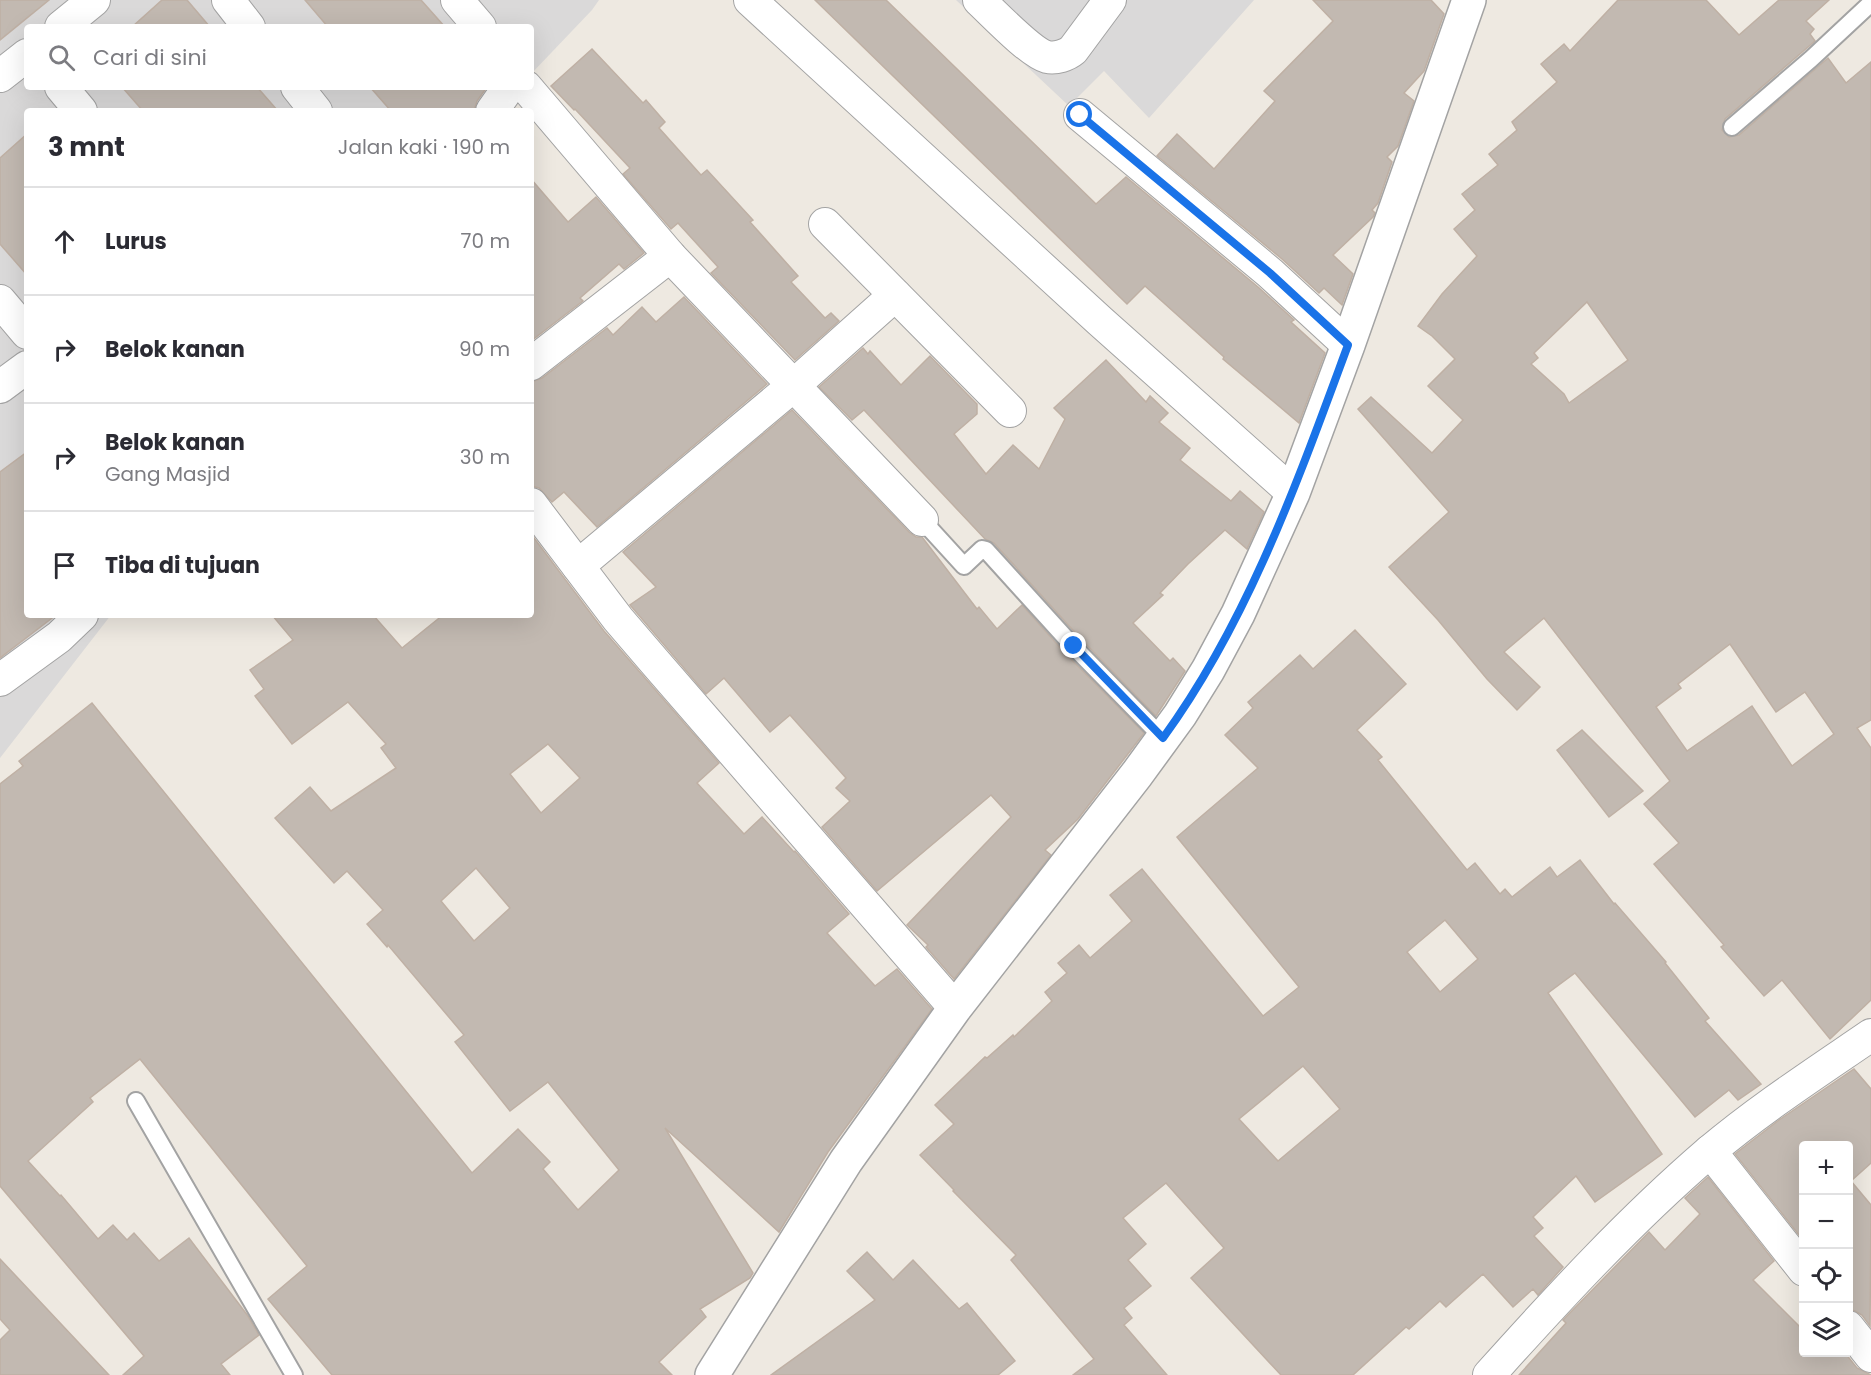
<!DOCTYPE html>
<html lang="id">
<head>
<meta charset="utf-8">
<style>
	:root { --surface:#fff; --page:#f7f7f7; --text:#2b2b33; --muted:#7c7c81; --line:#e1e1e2 }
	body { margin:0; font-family:Poppins,sans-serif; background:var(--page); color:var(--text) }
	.controls { position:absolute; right:18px; bottom:18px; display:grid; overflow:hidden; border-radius:6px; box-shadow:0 6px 24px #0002 }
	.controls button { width:54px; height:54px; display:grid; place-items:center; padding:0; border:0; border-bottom:2px solid var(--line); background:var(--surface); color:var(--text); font:30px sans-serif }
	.stop { position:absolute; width:18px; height:18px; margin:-14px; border:4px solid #1a73e8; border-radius:50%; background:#fff }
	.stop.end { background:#1a73e8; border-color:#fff; box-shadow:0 2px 6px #0008 }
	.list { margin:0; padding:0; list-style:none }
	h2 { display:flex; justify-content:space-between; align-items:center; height:78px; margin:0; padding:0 24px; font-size:26px }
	h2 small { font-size:20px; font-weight:400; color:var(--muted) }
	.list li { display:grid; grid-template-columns:39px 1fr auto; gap:18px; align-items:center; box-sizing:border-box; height:108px; padding:0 24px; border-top:2px solid var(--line) }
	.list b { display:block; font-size:22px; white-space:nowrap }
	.list p { margin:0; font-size:20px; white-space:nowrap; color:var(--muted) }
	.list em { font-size:20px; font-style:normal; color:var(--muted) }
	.icon { flex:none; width:33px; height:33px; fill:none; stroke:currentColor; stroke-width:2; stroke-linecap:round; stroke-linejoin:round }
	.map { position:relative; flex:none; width:1871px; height:1375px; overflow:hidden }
	.search { position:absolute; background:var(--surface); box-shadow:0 6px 24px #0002; left:24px; top:24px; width:510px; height:66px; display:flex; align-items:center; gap:15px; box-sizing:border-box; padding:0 21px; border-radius:6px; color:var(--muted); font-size:22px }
	.panel { position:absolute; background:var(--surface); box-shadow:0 6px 24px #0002; left:24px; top:108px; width:510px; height:510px; border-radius:6px }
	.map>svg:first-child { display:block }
</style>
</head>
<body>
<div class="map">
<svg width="1871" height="1375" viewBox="0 0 1871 1375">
	<rect width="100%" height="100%" fill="#eee9e1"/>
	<!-- residential -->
	<g fill="#dad9d9">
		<path d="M0 0H599L592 10 531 74V27H27V87H521L502 111H27V615H111L0 758Z"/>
		<path d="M956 0H1254L1149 118 1104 71 1069 106Z"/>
	</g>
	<!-- building -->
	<g fill="#c2b9b1" stroke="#bfb0a4" stroke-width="1.5" fill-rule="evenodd">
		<path d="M0 0H49L0 40Z"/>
		<path d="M162 0H187L210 27H132Z"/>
		<path d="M305 0H421L445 27H328Z"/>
		<path d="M815 0H886L1096 204 1126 177 1258 287 1294 320 1291 322 1325 353 1299 423 1223 359 1224 357 1145 286 1127 304Z"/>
		<path d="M1313 0H1431L1444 14 1424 71 1404 93 1414 101 1398 146 1387 157 1392 162 1378 203 1372 210 1375 213 1373 217 1333 255 1353 274 1342 305 1324 288 1319 293 1282 259 1157 156 1177 134 1214 169 1275 101 1264 91 1333 21Z"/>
		<path d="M1618 0H1706L1739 35 1779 0H1829L1806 21 1814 29 1810 34 1815 41 1725 119 1722 130 1729 137 1739 135 1828 58 1846 83 1871 62V720L1857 728 1871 748V1000L1830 1039 1782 980 1764 996 1721 947 1724 945 1654 864 1679 843 1644 804 1670 781 1544 618 1504 652 1540 687 1517 710 1487 679 1438 620 1389 567 1449 512 1358 409 1371 397 1432 453 1463 420 1428 386 1455 359 1432 336 1418 326 1442 294 1477 256 1454 229 1475 210 1462 194 1498 165 1489 154 1517 130 1512 122 1557 82 1541 64 1564 44 1570 51ZM1587 302 1628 360 1569 403 1564 394 1531 364 1538 358 1534 353ZM1730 644 1776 712 1805 692 1834 734 1792 766 1752 706 1687 751 1656 707 1681 688 1678 684Z"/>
		<path d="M592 49 643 103 646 100 665 122 659 128 701 175 707 170 753 220 750 222 798 276 791 282 825 318 831 313 839 321 795 360 711 273 718 267 678 223 671 229 623 174 630 168 575 109 574 110 551 86Z"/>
		<path d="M122 87H257L278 111H143Z"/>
		<path d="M370 87H487L477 101 474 111H391Z"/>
		<path d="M27 134V275L0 244V158Z"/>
		<path d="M531 179 568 222 596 197 644 253 624 269 619 264 580 298 583 301 531 341Z"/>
		<path d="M684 297 767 384 597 527 564 492 552 502 539 488 531 486V382L542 378 607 328 613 335 642 307 656 322Z"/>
		<path d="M863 348 868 354 870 351 901 385 930 356 970 397 977 404V414L954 434 986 474 1013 445 1039 469 1065 419 1054 408 1106 360 1146 402 1150 396 1168 413 1159 422 1190 448 1180 460 1231 501 1240 491 1264 512 1247 549 1225 530 1188 564 1160 593 1163 595 1133 623 1170 661 1173 658 1185 671 1156 716 1081 639 994 543 985 539 864 410 852 420 819 387Z"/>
		<path d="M792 410 909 532 916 537H922L977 609 979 607 997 629 1022 605 1065 653 1144 733 1078 819 1045 850 1051 855 954 979 926 947 928 945 907 925 1011 817 991 795 877 891 822 827 850 801 836 788 846 778 790 715 770 732 724 678 706 694 630 605 656 587 623 552Z"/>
		<path d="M27 452V615H56L0 658V472Z"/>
		<path d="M531 534 604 631 719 763 697 783 744 834 762 817 794 852 795 851 849 914 827 933 875 986 897 969 932 1009 828 1152 779 1232 665 1128 753 1273 750 1278 700 1309 706 1317 659 1362 672 1375H332L268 1299 307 1266 140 1059 90 1098 93 1102 28 1161 60 1196 61 1195 98 1239 113 1225 127 1240 134 1233 159 1261 189 1238 248 1316 259 1335 221 1364 230 1375H123L144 1356 0 1186V784L23 766 19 761 92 703 472 1173 518 1129 550 1162 543 1169 578 1210 619 1170 548 1082 510 1111 455 1042 464 1035 388 945 387 947 367 924 383 910 347 871 334 883 275 818 310 787 331 811 396 768 381 748 386 744 348 702 292 744 255 696 264 689 250 670 293 640 272 615H373L402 648 443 615H531ZM548 744 580 778 541 813 510 774ZM476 868 510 908 474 941 441 901Z"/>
		<path d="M1355 630 1406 684 1357 730 1382 757 1378 760 1467 870 1475 863 1500 894 1505 889 1512 897 1550 867 1557 877 1580 860 1614 904 1615 903 1666 962 1665 963 1709 1018 1705 1021 1761 1084 1738 1100 1729 1090 1695 1117 1575 973 1548 993 1662 1154 1595 1202 1576 1176 1533 1217 1543 1228 1534 1236 1563 1267 1538 1295 1533 1289 1513 1307 1483 1274 1446 1307 1440 1301 1409 1329 1406 1327 1353 1375H1281L1191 1278 1224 1248 1166 1183 1123 1218 1146 1244 1128 1260 1151 1286 1124 1308 1132 1318 1124 1325 1167 1375H1073L1094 1359 1011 1260 1016 1255 953 1191 954 1190 920 1155 954 1124 935 1105 985 1057 987 1058 1013 1035 1014 1037 1052 1001 1045 992 1067 973 1058 963 1079 945 1090 958 1132 921 1110 895 1142 869 1263 1016 1299 987 1177 837 1258 768 1225 735 1253 708 1248 702 1300 655 1313 669ZM1445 920 1478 959 1440 992 1407 952ZM1303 1066 1340 1109 1278 1161 1239 1119Z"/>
		<path d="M1582 730 1643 791 1609 817 1557 750Z"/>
		<path d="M1854 1069 1871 1089V1163L1851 1181 1871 1205 1870 1326 1862 1315 1855 1311 1848 1309V1146H1803V1240L1735 1154 1779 1120Z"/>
		<path d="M1708 1177 1774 1261 1753 1280 1802 1329 1803 1328V1353H1845L1857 1368 1871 1375H1519L1566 1323 1563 1320 1649 1232 1665 1250 1700 1214 1685 1198Z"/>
		<path d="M867 1252 893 1280 913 1260 959 1309 967 1303 1015 1361 998 1375H771L875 1300 847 1271Z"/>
		<path d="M0 1259 109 1375H0V1340L10 1330 0 1319Z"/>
	</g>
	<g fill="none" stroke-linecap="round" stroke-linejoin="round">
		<defs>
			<g id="service">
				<path d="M1732 127 1811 59 1871 3"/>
				<path d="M922 520 964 566 982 549 986 550 1073 646 1163 738"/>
				<path d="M136 1101 294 1375"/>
			</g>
			<g id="minor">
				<path d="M228 0 249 27"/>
				<path d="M457 0 480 27"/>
				<path d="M750 0 1100 321 1293 493"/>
				<path d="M979 0C993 13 1031 53 1047 57 1056 59 1067 55 1073 50L1110 0"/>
				<path d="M61 27 94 0"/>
				<path d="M0 76 27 55"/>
				<path d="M61 87 81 111"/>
				<path d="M297 87 316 111"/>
				<path d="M526 87 670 256 922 520"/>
				<path d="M492 111 509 87"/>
				<path d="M1080 115 1270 273 1348 345"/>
				<path d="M825 224 1010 411"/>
				<path d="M0 301 27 333"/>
				<path d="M531 364 670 256"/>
				<path d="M0 387 27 367"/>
				<path d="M531 504 618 619 654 661 955 1008"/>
				<path d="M578 566 793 386 895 295"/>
				<path d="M0 680 59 637 82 615"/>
				<path d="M1710 1151 1804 1270"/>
				<path d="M1848 1327 1871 1356"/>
				<path d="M1489 1375C1559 1297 1630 1220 1709 1152 1760 1109 1817 1072 1871 1035"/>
			</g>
			<path id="tertiary" d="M712 1375 846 1161 955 1008 1137 774 1180 715 1208 670 1238 614 1293 493 1348 345 1469 0"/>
		</defs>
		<!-- service casing -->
		<use href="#service" stroke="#a3a3a3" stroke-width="20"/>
		<!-- minor casing -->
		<use href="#minor" stroke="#a3a3a3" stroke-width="34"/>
		<!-- tertiary casing -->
		<use href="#tertiary" stroke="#a3a3a3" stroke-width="36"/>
		<!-- service -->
		<use href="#service" stroke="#fff" stroke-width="16"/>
		<!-- minor -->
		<use href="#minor" stroke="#fff" stroke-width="32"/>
		<!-- tertiary -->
		<use href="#tertiary" stroke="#fff" stroke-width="33"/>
	</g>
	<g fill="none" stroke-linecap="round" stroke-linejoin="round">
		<!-- route -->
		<path stroke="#1a73e8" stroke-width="8" d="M1074 646 1163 738C1249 620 1298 480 1348 345L1270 273 1080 115"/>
	</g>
</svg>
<div class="controls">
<button>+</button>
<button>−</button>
<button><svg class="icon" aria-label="locate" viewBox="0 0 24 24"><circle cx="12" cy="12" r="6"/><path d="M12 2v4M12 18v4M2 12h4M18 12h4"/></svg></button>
<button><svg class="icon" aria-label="layers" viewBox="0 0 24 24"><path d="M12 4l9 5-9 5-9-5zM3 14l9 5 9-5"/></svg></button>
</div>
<div class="stop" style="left:1080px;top:115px"></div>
<div class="stop end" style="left:1074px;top:646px"></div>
<div class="search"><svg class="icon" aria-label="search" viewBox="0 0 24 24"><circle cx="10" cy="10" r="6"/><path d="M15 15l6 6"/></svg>Cari di sini</div>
<section class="panel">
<h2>3 mnt<small>Jalan kaki · 190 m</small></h2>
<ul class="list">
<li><svg class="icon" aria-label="ahead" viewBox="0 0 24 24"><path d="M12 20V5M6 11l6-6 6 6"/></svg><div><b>Lurus</b></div><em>70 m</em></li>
<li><svg class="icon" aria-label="right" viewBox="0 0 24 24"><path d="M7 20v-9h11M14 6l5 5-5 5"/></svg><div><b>Belok kanan</b></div><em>90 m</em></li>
<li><svg class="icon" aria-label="right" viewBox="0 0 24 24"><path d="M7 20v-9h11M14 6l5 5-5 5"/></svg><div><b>Belok kanan</b><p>Gang Masjid</p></div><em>30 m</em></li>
<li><svg class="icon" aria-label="arrive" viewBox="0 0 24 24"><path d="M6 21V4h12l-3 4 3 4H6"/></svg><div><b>Tiba di tujuan</b></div></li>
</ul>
</section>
</div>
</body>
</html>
